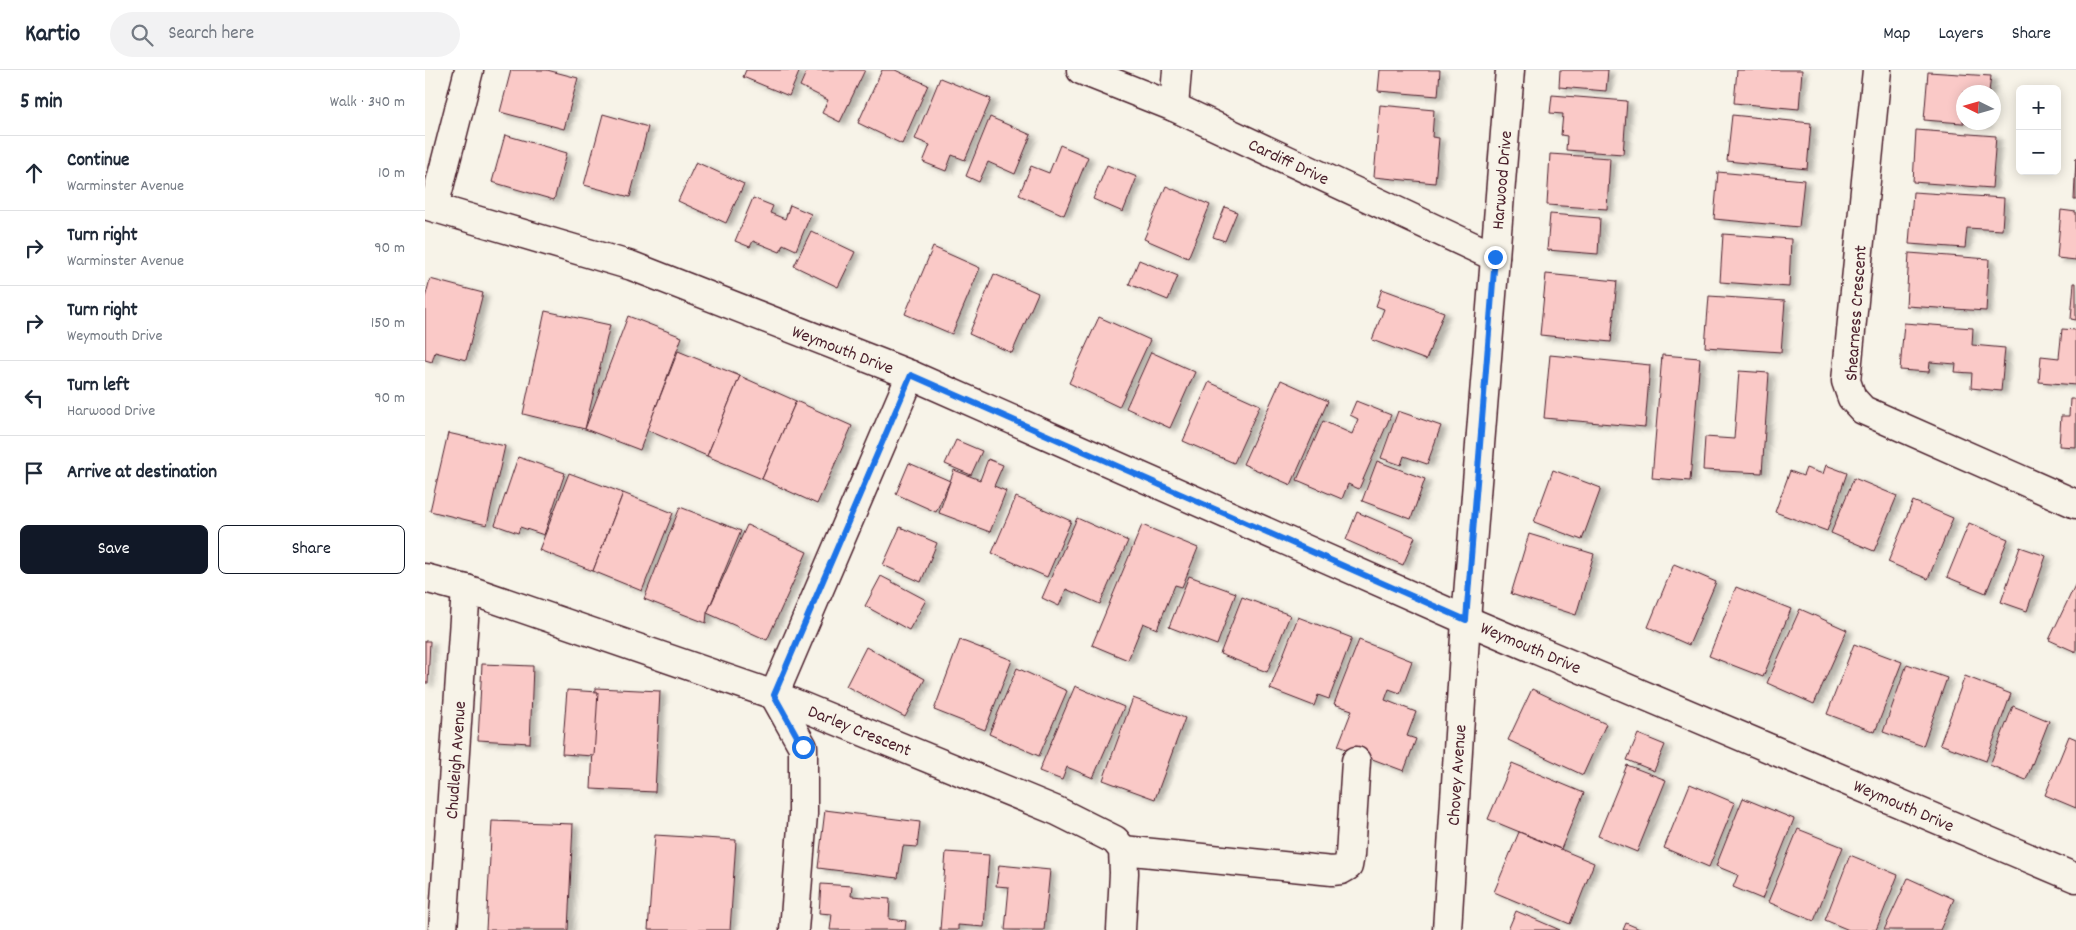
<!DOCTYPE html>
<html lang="en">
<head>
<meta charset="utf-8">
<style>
	:root { --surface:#fff; --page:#f2f2f3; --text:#1f2937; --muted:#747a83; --line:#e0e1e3; --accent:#111827 }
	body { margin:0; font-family:Dekko,sans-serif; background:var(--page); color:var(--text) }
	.controls { position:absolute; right:15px; top:15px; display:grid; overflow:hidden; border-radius:8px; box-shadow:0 2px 12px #0003 }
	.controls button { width:45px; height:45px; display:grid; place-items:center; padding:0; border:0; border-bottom:1px solid var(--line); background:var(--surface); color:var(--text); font:25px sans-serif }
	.compass { position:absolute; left:1531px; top:15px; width:45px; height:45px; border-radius:50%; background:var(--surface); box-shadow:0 2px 12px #0003; rotate:275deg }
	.stop { position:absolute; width:15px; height:15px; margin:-11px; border:4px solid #1a73e8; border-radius:50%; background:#fff }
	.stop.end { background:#1a73e8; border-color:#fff; box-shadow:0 1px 5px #0008 }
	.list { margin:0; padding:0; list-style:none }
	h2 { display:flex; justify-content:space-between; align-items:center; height:65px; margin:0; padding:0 20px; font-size:21px }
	h2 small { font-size:16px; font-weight:400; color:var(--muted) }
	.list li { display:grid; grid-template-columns:32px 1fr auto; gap:15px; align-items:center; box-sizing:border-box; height:75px; padding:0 20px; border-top:1px solid var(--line) }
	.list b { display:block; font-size:19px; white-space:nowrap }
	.list p { margin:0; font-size:16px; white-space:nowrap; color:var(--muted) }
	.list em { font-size:16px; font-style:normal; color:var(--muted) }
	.actions { display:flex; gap:10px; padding:15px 20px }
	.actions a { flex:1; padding:11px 0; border:1px solid var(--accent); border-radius:8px; text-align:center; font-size:18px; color:var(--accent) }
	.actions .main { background:var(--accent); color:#fff }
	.icon { flex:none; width:28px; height:28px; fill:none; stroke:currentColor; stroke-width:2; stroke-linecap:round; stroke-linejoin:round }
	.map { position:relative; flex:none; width:1651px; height:860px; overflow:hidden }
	header { display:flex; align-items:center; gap:30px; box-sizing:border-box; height:70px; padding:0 25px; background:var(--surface); border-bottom:1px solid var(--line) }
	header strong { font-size:24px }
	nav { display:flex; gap:28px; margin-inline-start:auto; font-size:18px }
	.search { width:350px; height:45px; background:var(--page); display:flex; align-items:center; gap:12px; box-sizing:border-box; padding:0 18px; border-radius:28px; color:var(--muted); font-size:19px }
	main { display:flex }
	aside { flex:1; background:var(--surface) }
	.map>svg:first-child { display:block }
</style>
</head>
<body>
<header>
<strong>Kartio</strong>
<div class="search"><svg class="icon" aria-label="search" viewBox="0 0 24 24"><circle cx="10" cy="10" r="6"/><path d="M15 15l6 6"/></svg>Search here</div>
<nav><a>Map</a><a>Layers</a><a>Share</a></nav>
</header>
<main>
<aside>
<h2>5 min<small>Walk · 340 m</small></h2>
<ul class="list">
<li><svg class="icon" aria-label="ahead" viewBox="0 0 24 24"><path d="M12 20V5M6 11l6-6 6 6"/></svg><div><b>Continue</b><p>Warminster Avenue</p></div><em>10 m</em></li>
<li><svg class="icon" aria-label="right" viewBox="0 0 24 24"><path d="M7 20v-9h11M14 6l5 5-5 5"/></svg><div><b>Turn right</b><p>Warminster Avenue</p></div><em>90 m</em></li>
<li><svg class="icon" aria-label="right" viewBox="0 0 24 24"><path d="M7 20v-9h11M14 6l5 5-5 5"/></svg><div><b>Turn right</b><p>Weymouth Drive</p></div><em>150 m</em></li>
<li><svg class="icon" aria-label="left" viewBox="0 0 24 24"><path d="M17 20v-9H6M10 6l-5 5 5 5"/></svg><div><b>Turn left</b><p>Harwood Drive</p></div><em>90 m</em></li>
<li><svg class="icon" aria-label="arrive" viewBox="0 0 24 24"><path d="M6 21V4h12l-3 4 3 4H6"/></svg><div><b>Arrive at destination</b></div></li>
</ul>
<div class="actions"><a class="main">Save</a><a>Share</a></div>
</aside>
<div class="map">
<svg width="1651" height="860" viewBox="0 0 1651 860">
	<defs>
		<filter id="shadow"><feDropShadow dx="5.5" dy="3" stdDeviation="2.5" flood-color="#0004"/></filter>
	</defs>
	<rect width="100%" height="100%" fill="#f7f3e8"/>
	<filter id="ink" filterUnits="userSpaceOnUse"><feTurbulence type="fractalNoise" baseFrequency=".02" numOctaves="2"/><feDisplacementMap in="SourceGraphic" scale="10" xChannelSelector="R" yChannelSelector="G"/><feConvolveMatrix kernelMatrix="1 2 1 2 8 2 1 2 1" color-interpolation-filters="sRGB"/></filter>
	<g filter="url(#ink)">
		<!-- building -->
		<g fill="#fac9c7" stroke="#4a1f2b" filter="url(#shadow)">
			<path d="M86 0H122L153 8 139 59 75 42Z"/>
			<path d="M321 0H375L364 26 318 7Z"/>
			<path d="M382 0H440L415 52 397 43 403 30 375 16Z"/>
			<path d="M457 0H470L503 15 477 74 433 53Z"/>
			<path d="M955 0H1015L1013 26 953 21Z"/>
			<path d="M1135 0H1183L1181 21 1134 17Z"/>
			<path d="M1312 0H1377L1374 39 1309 33Z"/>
			<path d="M1503 2 1566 6 1564 22H1538V52H1562V55L1499 50Z"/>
			<path d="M515 8 566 29 540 90 527 85 521 101 498 92 505 75 490 69Z"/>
			<path d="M1127 25 1202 31 1198 84 1141 80 1142 66 1136 65 1138 44 1125 43Z"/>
			<path d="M955 35 1009 40 1007 67 1014 68 1010 113 949 107Z"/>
			<path d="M178 44 223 57 205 127 159 115Z"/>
			<path d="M1307 45 1386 53 1382 99 1302 91Z"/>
			<path d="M565 47 606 65 590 104 563 92 554 112 541 106Z"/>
			<path d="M1491 60 1571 66 1567 118 1488 112Z"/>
			<path d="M80 65 142 83 129 130 67 112Z"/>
			<path d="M635 75 663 87 639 145 594 125 606 96 624 103Z"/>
			<path d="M1125 84 1185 88 1182 139 1122 135Z"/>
			<path d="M1651 88V130H1649Z"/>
			<path d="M271 92 319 114 301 153 253 131Z"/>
			<path d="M682 95 712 107 698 142 668 129Z"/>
			<path d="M1293 102 1379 110 1374 157 1289 149Z"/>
			<path d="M741 116 785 135 763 188 719 169Z"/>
			<path d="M1488 122 1579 128 1577 160 1542 158 1540 178 1484 174Z"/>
			<path d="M328 128 348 136 345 143 360 149 365 135 386 144 371 180 358 174 355 182 328 171 325 177 310 171Z"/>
			<path d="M800 137 812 142 800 171 788 167Z"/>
			<path d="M1636 140 1651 142V190L1632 188Z"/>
			<path d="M1125 144 1175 148 1173 184 1122 180Z"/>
			<path d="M386 161 430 182 413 217 369 196Z"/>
			<path d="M1298 164 1366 169 1364 217 1295 212Z"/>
			<path d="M508 177 555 198 527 264 480 244Z"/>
			<path d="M1484 183 1564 189 1561 241 1481 236Z"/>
			<path d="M714 190 753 206 743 230 704 214Z"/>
			<path d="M569 204 613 223 587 283 544 264Z"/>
			<path d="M1121 204 1192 211 1186 272 1115 265Z"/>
			<path d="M5 209 58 223 41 290 10 282 7 292 0 290V228Z"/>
			<path d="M1649 213H1651V250L1646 249Z"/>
			<path d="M957 219 1019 242 1001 290 947 270 959 239 951 236Z"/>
			<path d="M1284 226 1360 231 1356 282 1280 277Z"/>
			<path d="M120 241 185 255 160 359 98 344Z"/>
			<path d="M203 246 257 267 215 380 160 359Z"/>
			<path d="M674 247 725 270 694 337 644 313Z"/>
			<path d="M1479 253 1548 258 1547 275 1580 278 1576 321 1546 318 1547 303 1530 302 1531 294 1505 292 1504 302 1475 300Z"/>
			<path d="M1637 259 1651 260V315L1614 312 1616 286 1634 288Z"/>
			<path d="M253 281 315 306 282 386 222 360Z"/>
			<path d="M726 282 770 302 745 358 701 338Z"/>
			<path d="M1125 285 1225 295 1220 357 1119 348Z"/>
			<path d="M1237 285 1275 288 1265 411 1227 408Z"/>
			<path d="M1314 301 1344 303 1337 403 1278 400 1280 367 1309 369Z"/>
			<path d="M315 306 371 331 337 409 282 386Z"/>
			<path d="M856 310 903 331 866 415 818 394Z"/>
			<path d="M784 312 835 335 809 393 758 371Z"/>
			<path d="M1645 329H1651V377L1634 376 1636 346H1644Z"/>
			<path d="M371 331 427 356 392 434 337 409Z"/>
			<path d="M931 331 966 345 934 419 923 414 917 429 872 410 898 351 927 364 933 349 925 345Z"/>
			<path d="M973 341 1016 356 1002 394 979 386 976 395 956 388Z"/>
			<path d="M23 363 80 376 62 455 5 441Z"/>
			<path d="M531 370 557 381 546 405 520 394Z"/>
			<path d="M93 387 140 403 119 465 95 457 93 463 70 455Z"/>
			<path d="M563 389 578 395 569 416 581 421 565 462 514 443 529 400 555 410Z"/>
			<path d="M952 391 1000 409 986 449 937 431Z"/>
			<path d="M484 393 525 411 511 442 471 424Z"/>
			<path d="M1401 395 1422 403 1402 461 1350 442 1365 401 1378 406 1381 398 1398 404Z"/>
			<path d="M1128 400 1176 418 1157 470 1109 452Z"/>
			<path d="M144 403 198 423 168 501 114 480Z"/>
			<path d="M1429 408 1472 426 1449 481 1406 463Z"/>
			<path d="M198 423 248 443 217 521 168 501Z"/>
			<path d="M591 427 646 451 622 507 567 483Z"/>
			<path d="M1488 431 1528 448 1503 509 1463 492Z"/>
			<path d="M255 437 316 461 282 543 281 553 219 529Z"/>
			<path d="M932 442 990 467 978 495 921 470Z"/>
			<path d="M652 448 703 471 675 534 641 519 634 536 617 528Z"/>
			<path d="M1544 453 1583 469 1561 523 1522 507Z"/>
			<path d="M322 455 382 482 342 570 282 543Z"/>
			<path d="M717 455 773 478 757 517 750 515 732 559 718 553 703 590 667 575Z"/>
			<path d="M475 457 512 473 496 512 458 495Z"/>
			<path d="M1104 464 1169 484 1151 545 1086 524Z"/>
			<path d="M1595 477 1621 486 1602 541 1576 532Z"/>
			<path d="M1249 494 1291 512 1264 575 1223 557Z"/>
			<path d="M456 506 501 530 484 560 440 536Z"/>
			<path d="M764 506 811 523 792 575 744 557Z"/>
			<path d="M1651 513V582L1624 570Z"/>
			<path d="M1311 517 1366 539 1338 607 1284 586Z"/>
			<path d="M817 527 865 545 842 602 795 584Z"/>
			<path d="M1375 539 1422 560 1389 634 1342 613Z"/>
			<path d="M873 547 927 568 904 629 893 625 889 636 845 619Z"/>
			<path d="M535 570 587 590 560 660 509 640Z"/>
			<path d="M934 570 987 591 975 623 964 619 960 630 991 642 982 666 991 669 979 701 913 676 927 640 909 634Z"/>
			<path d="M0 571H5L3 613H0Z"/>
			<path d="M1429 574 1477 592 1450 662 1402 644Z"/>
			<path d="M441 577 500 609 480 647 421 616Z"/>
			<path d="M57 594 108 596 105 673 53 670Z"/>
			<path d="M1482 594 1522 608 1498 676 1458 662Z"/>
			<path d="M592 598 642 621 614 686 564 664Z"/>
			<path d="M1540 606 1586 624 1561 691 1515 674Z"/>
			<path d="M650 616 699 637 668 708 642 697 637 710 614 701Z"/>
			<path d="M171 618 235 621 230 722 166 719Z"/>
			<path d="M1107 619 1181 654 1158 705 1083 670Z"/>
			<path d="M142 620 173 622 169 686 137 684Z"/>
			<path d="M708 628 760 648 730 729 678 710Z"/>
			<path d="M1588 636 1624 651 1601 710 1565 695Z"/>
			<path d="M1213 664 1240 675 1229 701 1202 690Z"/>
			<path d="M1644 666 1651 669V738L1620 725Z"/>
			<path d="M1087 693 1159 723 1136 779 1063 749Z"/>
			<path d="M1202 695 1241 710 1212 782 1173 766Z"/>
			<path d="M1265 714 1310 733 1284 797 1239 778Z"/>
			<path d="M1318 728 1369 749 1337 829 1308 817 1313 805 1291 796Z"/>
			<path d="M400 740 495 752 492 777 478 776 473 808 393 798Z"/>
			<path d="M67 751 148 754 143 860H61Z"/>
			<path d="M1373 759 1418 777 1389 851 1343 832Z"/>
			<path d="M1094 762 1169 793 1145 854 1069 822Z"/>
			<path d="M230 765 311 770 305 860H223Z"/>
			<path d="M521 782 564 785 559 857 533 855V860H515Z"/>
			<path d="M1425 785 1473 805 1451 860H1424L1400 850Z"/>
			<path d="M574 795 625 800 619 860H580L584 817 571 816Z"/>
			<path d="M1483 808 1529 829 1515 860H1459Z"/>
			<path d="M396 814 427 816 426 826 465 829 464 849 481 851 480 860H405L407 844 394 843Z"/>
			<path d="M1091 841 1135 860H1083Z"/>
			<path d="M1201 853 1217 860H1198Z"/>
		</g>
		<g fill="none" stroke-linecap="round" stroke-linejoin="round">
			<defs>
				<g id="minor">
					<path d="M656 0 749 37 1070 187"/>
					<path d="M1452 0 1421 311 1427 328 1438 340 1651 434"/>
					<path d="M749 37 752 0"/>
					<path d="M0 135 207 196 486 305 1041 550 1651 808"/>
					<path d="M9 137 44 0"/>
					<path d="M0 508 41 519 349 625 632 741 690 770 698 780 699 803 696 860"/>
					<path d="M698 780 907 801 916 800 923 796 925 785 931 691"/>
					<path d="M18 860 41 519"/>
					<path d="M369 860 378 744V677L349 625 486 305"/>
					<path d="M1022 860 1041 550 1085 0"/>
				</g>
			</defs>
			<!-- minor casing -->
			<use href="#minor" stroke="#4a1f2b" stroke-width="31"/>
			<!-- minor -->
			<use href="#minor" stroke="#f7f3e8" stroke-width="28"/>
		</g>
	</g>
	<g fill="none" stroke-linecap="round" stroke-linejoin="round" filter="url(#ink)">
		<!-- route -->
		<path stroke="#1a73e8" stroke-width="6" d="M378 677 349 625 486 305 1041 550 1070 187"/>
	</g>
	<g text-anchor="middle" stroke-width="4" stroke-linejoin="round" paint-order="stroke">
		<!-- street labels -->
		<g font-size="18" fill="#4a1f2b" stroke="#f7f3e8">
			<text transform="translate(864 91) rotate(25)" y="6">Cardiff Drive</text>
			<text transform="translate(1076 110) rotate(-85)" y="6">Harwood Drive</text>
			<text transform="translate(1430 243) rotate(-86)" y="6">Shearness Crescent</text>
			<text transform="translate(418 279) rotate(21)" y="6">Weymouth Drive</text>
			<text transform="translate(1106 577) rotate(23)" y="6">Weymouth Drive</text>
			<text transform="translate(435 660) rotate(22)" y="6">Darley Crescent</text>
			<text transform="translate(30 690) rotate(-86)" y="6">Chudleigh Avenue</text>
			<text transform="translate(1031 705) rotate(-86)" y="6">Chovey Avenue</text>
			<text transform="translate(1479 735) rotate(23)" y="6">Weymouth Drive</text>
		</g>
	</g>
</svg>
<div class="controls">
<button>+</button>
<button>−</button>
</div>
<svg class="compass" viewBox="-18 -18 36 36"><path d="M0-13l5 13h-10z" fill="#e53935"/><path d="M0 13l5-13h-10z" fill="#747a83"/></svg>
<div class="stop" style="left:378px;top:677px"></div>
<div class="stop end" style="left:1070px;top:187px"></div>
</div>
</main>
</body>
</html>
